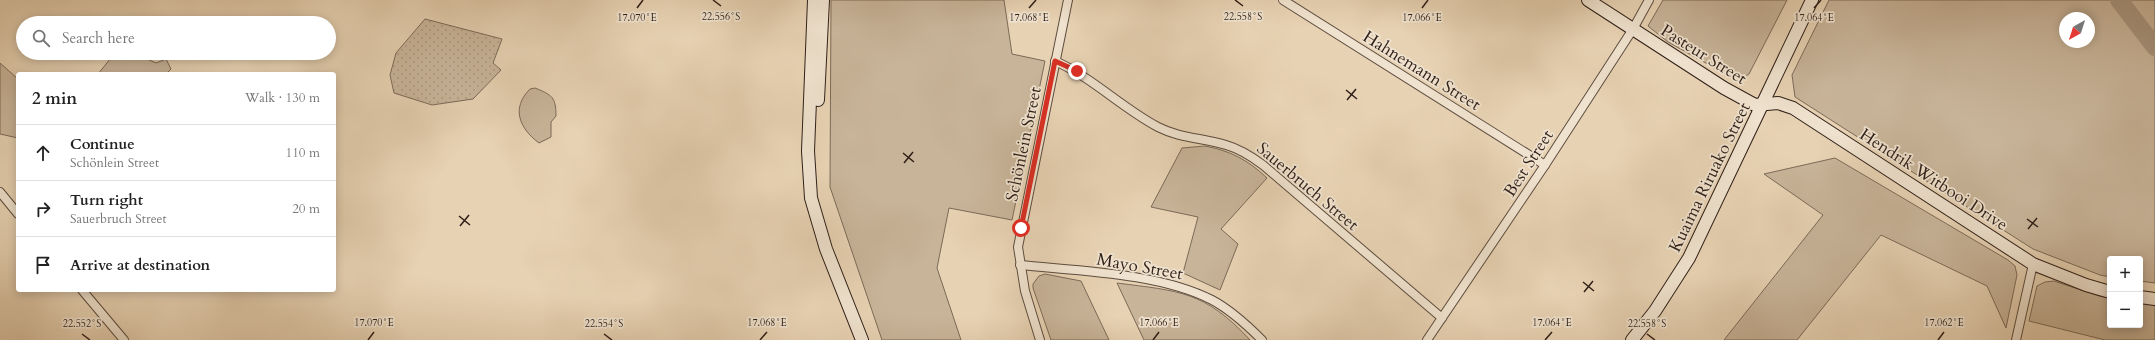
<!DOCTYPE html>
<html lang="en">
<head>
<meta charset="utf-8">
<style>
	:root { --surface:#fff; --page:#f6f6f6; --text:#222; --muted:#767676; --line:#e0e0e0 }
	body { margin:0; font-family:Cardo,serif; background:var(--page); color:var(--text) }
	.controls { position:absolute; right:12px; bottom:12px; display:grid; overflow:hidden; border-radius:4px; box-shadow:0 2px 10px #0003 }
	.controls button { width:36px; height:36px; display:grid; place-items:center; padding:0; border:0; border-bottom:1px solid var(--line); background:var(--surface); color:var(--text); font:20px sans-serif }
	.compass { position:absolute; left:2059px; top:12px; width:36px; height:36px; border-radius:50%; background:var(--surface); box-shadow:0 2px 10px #0003; rotate:219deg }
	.stop { position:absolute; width:12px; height:12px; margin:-9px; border:3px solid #d93025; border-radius:50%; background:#fff }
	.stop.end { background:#d93025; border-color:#fff; box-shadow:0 1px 4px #0008 }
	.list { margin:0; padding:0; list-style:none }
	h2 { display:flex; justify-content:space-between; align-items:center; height:52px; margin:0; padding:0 16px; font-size:17px }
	h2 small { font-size:13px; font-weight:400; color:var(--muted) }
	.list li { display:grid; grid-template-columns:26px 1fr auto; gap:12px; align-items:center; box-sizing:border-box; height:56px; padding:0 16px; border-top:1px solid var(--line) }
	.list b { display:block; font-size:15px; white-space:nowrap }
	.list p { margin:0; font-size:13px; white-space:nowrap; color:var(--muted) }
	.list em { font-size:13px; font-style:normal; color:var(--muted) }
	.icon { flex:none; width:22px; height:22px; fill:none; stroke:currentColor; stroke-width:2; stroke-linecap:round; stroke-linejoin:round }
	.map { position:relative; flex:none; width:2155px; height:340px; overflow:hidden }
	.search { position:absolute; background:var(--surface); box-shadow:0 2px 10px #0003; left:16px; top:16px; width:320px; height:44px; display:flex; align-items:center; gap:10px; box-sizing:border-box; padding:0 14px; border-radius:22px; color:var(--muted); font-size:15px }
	.panel { position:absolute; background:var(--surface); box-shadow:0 2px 10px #0003; left:16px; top:72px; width:320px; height:220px; border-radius:4px }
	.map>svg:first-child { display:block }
</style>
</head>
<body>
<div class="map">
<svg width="2155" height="340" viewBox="0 0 2155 340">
	<defs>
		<pattern id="garden-dots" width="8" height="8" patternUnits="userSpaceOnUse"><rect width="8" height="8" fill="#c8b499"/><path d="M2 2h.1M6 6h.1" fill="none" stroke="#ac9a83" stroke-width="1.8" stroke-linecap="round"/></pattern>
	</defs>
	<rect width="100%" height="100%" fill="#e7d2b3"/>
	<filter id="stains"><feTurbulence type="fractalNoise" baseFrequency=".005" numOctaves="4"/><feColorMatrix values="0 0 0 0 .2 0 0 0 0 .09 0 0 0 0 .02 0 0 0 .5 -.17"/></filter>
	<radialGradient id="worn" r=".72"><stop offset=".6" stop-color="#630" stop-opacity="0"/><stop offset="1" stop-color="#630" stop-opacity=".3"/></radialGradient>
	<!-- grass -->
	<g fill="#c8b499" stroke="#7c6a58" fill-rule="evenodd">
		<path d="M831 0H1004L1012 54 1045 61 1012 220 949 208 937 268 961 340H882L830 187Z"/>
		<path d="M1663 0H1787L1749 74 1738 81 1668 42 1648 26Z"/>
		<path d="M1829 0H2155V283L2140 281V259H2110V277L2100 275 2033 249 1795 97 1792 75ZM2065 18H2089V42H2065Z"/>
		<path d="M115 53H134L156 63 166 59 171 69 166 74H98Z"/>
		<path d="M0 63 18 79V138L0 134Z"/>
		<path d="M535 88C552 95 556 97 556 116L551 122V137L539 143C519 128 511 108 530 89Z"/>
		<path d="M1205 146C1231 151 1248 160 1267 178L1221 229 1238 244 1220 290 1183 273 1198 217 1151 207 1182 148Z"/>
		<path d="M1835 158 2008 260 2015 266 2017 275 2006 328 1987 286 1881 235 1797 340H1724L1823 215 1764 174Z"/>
		<path d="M1045 274 1081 281 1109 340H1051L1033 288V284L1039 276Z"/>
		<path d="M2054 281 2099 296 2110 298V325H2140V302L2155 304V340H2105L2029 321 2037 286 2045 282Z"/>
		<path d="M1117 283C1179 291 1205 291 1250 340H1144Z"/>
	</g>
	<!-- garden -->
	<path fill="url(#garden-dots)" stroke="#7c6a58" d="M425 19 502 39 493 63 501 70 473 99 432 105 394 93 390 75 396 53Z"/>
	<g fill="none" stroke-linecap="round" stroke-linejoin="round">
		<!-- river -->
		<path stroke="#a8957e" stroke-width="18" d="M2119 0 2155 47"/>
		<defs>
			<g id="street">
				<path d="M1283 0 1545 165"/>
				<path d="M1055 61C1093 78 1122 108 1158 127 1179 138 1203 138 1226 145 1240 149 1251 156 1263 165L1442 318"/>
				<path d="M0 192 18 214"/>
				<path d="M1020 265C1079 271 1160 273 1212 300 1231 310 1247 325 1262 340"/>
				<path d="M82 290 124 340"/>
				<path d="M1040 340 1025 291 1018 247 1068 0"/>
				<path d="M1427 340 1545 165 1633 29 1649 0"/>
				<path d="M2016 340 2033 264"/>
			</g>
			<g id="secondary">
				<path d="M814 0 808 151 811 198 826 249 862 340"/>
				<path d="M1588 0 1724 88 1755 105 1778 103 1793 108 2033 264 2086 285 2110 292"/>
				<path d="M818 100 823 0"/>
				<path d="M2140 297 2155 299"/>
				<path d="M1632 340 1655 311 1689 258 1812 0"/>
			</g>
		</defs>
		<!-- street casing -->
		<use href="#street" stroke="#5d4c3f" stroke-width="10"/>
		<!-- secondary casing -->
		<use href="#secondary" stroke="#2f1f18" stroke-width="14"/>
		<!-- street -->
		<use href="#street" stroke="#efe2ce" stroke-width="8"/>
		<!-- secondary -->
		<use href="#secondary" stroke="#efe2ce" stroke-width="12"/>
	</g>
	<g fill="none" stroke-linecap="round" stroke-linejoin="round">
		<!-- route -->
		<path stroke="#d93025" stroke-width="5" d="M1021 228 1055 61 1077 71"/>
	</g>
	<!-- ticks -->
	<path fill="none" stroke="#2f1f18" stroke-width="1.5" d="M713 0 721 6M1235 0 1243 6M637 8 643 0M1029 8 1036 0M1422 8 1428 0M1814 8 1821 0M1346 90 1357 99M1347 100 1356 89M903 153 914 162M904 163 913 152M459 216 470 225M2027 219 2038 227M460 226 469 215M2028 229 2037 218M1583 282 1594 291M1584 292 1593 281M82 334 90 340M604 334 612 340M1647 334 1655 340M368 340 374 332M760 340 767 332M1153 340 1159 332M1545 340 1552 332M1938 340 1944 332"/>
	<g text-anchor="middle" stroke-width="3.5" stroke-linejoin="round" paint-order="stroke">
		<!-- street labels -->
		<g font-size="17" fill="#2f1f18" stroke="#efe2ce">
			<text transform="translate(1704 54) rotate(32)" y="6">Pasteur Street</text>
			<text transform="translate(1422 70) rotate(32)" y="6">Hahnemann Street</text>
			<text transform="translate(1023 144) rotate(-78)" y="6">Schönlein Street</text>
			<text transform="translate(1528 163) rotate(-57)" y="6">Best Street</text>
			<text transform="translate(1709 177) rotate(-64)" y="6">Kuaima Riruako Street</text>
			<text transform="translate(1934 179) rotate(33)" y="6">Hendrik Witbooi Drive</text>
			<text transform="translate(1308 186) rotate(40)" y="6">Sauerbruch Street</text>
			<text transform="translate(1140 266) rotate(10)" y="6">Mayo Street</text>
		</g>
	</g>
	<g font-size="10" text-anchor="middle" fill="#2f1f18" stroke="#efe2ce" stroke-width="3.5" stroke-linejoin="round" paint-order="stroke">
		<text x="1243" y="20">22.558°S</text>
		<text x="721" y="20">22.556°S</text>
		<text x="637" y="21">17.070°E</text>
		<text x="1029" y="21">17.068°E</text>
		<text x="1422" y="21">17.066°E</text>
		<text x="1814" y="21">17.064°E</text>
		<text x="374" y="326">17.070°E</text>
		<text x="767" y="326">17.068°E</text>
		<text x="1159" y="326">17.066°E</text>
		<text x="1552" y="326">17.064°E</text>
		<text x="1944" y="326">17.062°E</text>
		<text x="82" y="327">22.552°S</text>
		<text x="604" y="327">22.554°S</text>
		<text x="1647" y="327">22.558°S</text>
	</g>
	<rect width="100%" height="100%" filter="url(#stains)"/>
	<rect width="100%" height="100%" fill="url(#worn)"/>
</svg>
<div class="controls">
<button>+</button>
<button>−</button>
</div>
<svg class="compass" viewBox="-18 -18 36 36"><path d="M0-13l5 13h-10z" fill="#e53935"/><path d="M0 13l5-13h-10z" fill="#767676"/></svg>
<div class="stop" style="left:1021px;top:228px"></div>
<div class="stop end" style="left:1077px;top:71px"></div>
<div class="search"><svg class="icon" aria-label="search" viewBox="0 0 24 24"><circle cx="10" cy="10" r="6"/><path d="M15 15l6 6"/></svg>Search here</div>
<section class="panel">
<h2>2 min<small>Walk · 130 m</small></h2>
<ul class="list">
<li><svg class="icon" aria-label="ahead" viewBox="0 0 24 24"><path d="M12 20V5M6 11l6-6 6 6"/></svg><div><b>Continue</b><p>Schönlein Street</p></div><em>110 m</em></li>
<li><svg class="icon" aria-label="right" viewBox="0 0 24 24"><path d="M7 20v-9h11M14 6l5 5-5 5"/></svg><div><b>Turn right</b><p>Sauerbruch Street</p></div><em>20 m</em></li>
<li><svg class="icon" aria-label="arrive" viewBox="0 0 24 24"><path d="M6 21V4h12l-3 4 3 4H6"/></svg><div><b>Arrive at destination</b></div></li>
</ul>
</section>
</div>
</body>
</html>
